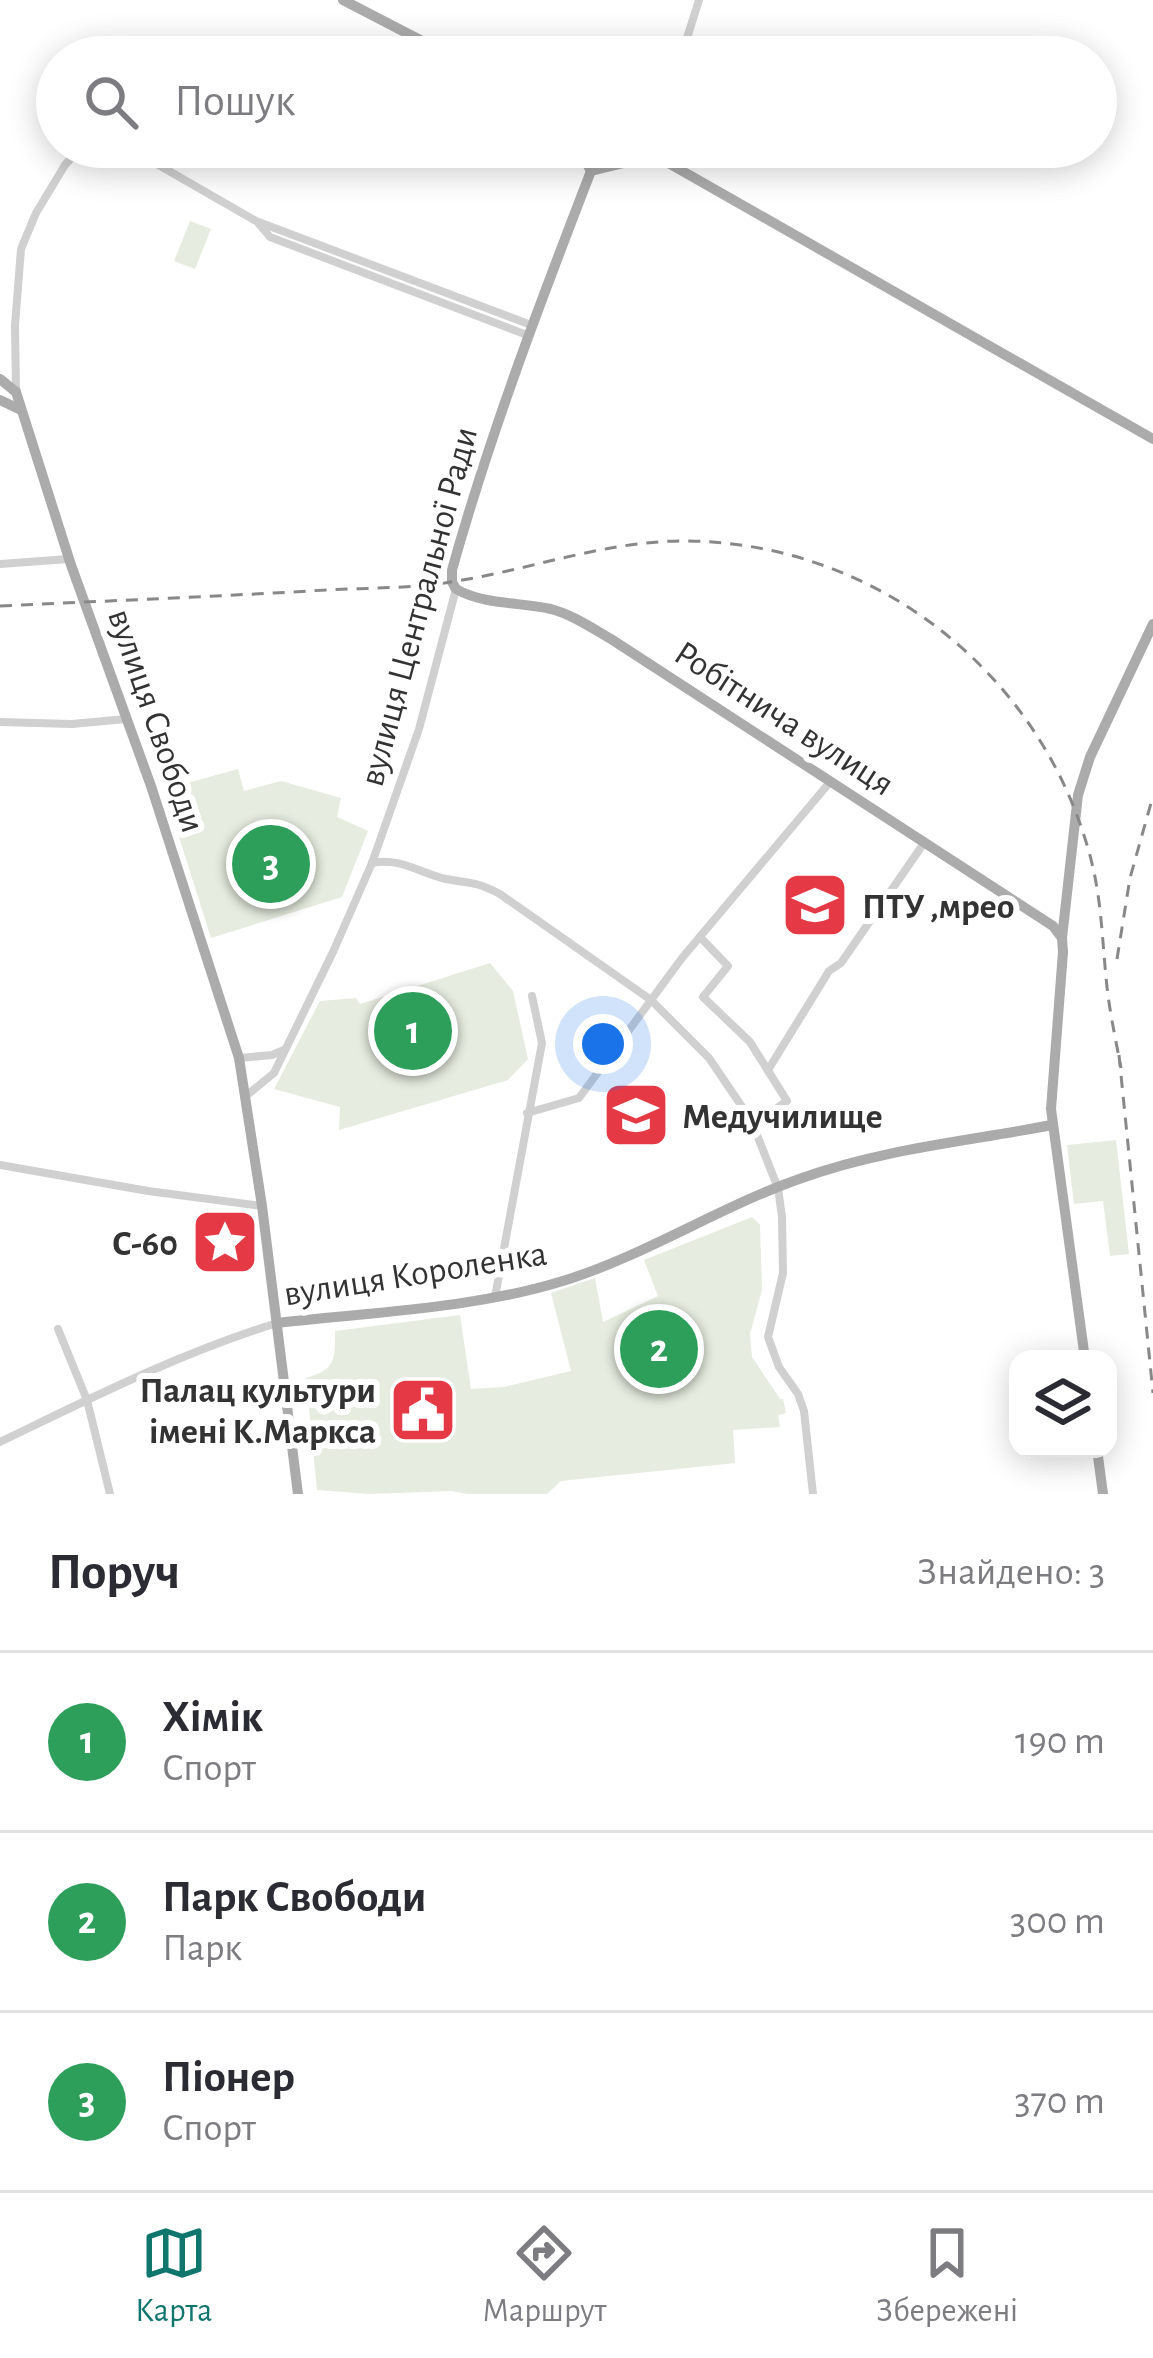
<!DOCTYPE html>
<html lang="uk">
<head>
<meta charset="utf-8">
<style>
	:root { --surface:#fff; --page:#f2f2f3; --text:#2b2b33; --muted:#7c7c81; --line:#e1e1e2; --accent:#0f766e }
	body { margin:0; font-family:"Alegreya Sans",sans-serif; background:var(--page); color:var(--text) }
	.controls { position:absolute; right:36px; bottom:36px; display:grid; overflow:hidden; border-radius:24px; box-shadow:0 6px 30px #0003 }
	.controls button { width:108px; height:108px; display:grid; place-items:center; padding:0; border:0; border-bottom:3px solid var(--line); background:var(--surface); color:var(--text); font:60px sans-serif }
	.you { position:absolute; left:603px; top:1044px; width:42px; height:42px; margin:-30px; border:9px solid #fff; border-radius:50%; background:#1a73e8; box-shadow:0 0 0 18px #1a73e833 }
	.badge { display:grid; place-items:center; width:78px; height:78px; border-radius:50%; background:var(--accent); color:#fff; font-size:39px; font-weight:700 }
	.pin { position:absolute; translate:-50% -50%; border:6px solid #fff; box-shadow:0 3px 12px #0006 }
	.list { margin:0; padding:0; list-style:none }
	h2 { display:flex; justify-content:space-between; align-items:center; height:156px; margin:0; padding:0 48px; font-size:51px }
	h2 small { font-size:39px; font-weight:400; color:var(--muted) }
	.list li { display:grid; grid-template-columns:78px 1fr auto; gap:36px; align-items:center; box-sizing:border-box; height:180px; padding:0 48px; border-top:3px solid var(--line) }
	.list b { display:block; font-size:45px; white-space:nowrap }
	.list p { margin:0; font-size:39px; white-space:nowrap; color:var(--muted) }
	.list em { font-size:39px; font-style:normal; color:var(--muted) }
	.icon { flex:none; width:66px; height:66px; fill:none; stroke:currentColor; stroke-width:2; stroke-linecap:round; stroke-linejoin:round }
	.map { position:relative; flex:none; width:1153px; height:1494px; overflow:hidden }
	.search { position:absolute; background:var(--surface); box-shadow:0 6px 30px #0003; left:36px; right:36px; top:36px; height:132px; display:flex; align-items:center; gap:30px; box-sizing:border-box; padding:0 42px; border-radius:66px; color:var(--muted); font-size:45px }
	.sheet { height:696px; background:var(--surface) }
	nav { display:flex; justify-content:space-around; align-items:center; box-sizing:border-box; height:168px; border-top:3px solid var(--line); background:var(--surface); font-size:33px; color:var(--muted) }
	nav a { display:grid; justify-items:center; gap:6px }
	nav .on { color:var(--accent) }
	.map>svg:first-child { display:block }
</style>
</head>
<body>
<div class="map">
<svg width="1153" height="1494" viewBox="0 0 1153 1494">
	<rect width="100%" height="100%" fill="#fff"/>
	<!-- green -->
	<g fill="#e6ecdf">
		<path d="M190 221 211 229 195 269 174 261Z"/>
		<path d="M238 769 244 791 281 781 341 798 337 817 368 831 342 897 211 938 172 815 193 808 187 783Z"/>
		<path d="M490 963 513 991 528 1059 508 1080 339 1130 340 1107 274 1089 320 1001 356 998 360 1004Z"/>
		<path d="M1116 1140 1129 1254 1110 1256 1103 1201 1074 1204 1067 1145Z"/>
		<path d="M752 1217 760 1225 762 1290 750 1334 752 1357 780 1399H783L786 1413 778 1415 780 1427 733 1430 735 1463 561 1481 547 1494H467L452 1491 370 1494 317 1490 306 1378C336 1369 335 1360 335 1331L460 1315 471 1389 504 1387 571 1371 551 1293 595 1278 603 1322 658 1296 644 1260Z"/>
	</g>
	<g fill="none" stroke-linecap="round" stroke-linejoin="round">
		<!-- minor -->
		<g stroke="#d0d0d0" stroke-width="8">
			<path d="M681 57 699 0"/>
			<path d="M120 147 136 152 256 221 531 325"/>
			<path d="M641 149V147"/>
			<path d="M259 224 270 237 527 335"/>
			<path d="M16 391 15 325 21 249 36 213 65 165 81 147"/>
			<path d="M0 564 69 559"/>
			<path d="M0 722 72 724 126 719"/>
			<path d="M372 863C399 857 420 873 446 879 472 884 475 881 500 894L651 1000 709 1058 751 1120 778 1188 782 1217 783 1273 768 1337 779 1367 798 1394 804 1411 813 1494"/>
			<path d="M700 937 728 966 703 997 750 1042 787 1101 753 1125"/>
			<path d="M239 1058 272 1055 284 1050"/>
			<path d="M768 1070 829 971 841 963 924 843"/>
			<path d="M246 1096 274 1073 333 952 372 863 419 729 456 589"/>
			<path d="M527 1113 579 1098 682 958 830 782"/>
			<path d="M0 1165 148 1191 261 1206"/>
			<path d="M495 1297 542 1043 532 996"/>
			<path d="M58 1329 87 1400 110 1494"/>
			<path d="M0 1442C91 1398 180 1353 277 1323"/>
		</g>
		<!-- major -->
		<g stroke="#ababab" stroke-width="10">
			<path d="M343 0 453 57"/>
			<path d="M578 147 591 171"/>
			<path d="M628 162 656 156 1153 439"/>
			<path d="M591 171C540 303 490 434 452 570V582L456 589C484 605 520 602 551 609 573 615 592 628 611 639L1053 926 1062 938"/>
			<path d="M591 171 628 162 635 156 634 147"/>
			<path d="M0 379 16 392"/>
			<path d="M16 392 71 565 151 786 239 1058 262 1206 298 1494"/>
			<path d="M0 400 21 410"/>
			<path d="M277 1323C373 1312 474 1309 566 1280 648 1254 721 1206 802 1178 882 1149 969 1141 1052 1125"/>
			<path d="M1085 1359 1051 1109 1063 952 1062 938 1078 795 1090 757 1153 624"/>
			<path d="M1097 1449 1103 1494"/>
		</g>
		<!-- rail -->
		<g stroke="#888" stroke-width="3" stroke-dasharray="12 9" stroke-linecap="butt">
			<path d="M0 606C103 601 206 597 309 591 351 588 395 589 436 584 520 574 602 540 687 541 876 543 1039 672 1089 852 1102 897 1102 942 1107 987 1110 1014 1116 1041 1121 1068"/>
			<path d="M1117 959 1130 878 1153 796"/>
			<path d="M1119 1055 1153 1393"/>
		</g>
	</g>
	<!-- icons -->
	<defs>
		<symbol id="university-square" viewBox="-11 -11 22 22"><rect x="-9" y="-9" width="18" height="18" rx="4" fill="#e63946" stroke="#fff"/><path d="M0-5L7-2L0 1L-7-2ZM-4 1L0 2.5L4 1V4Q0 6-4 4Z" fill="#fff"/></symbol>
		<symbol id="sight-square" viewBox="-11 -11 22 22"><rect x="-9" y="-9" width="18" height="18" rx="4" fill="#e63946" stroke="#fff"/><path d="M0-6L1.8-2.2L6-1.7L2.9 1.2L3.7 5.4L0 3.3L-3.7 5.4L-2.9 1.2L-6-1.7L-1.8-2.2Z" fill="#fff"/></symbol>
		<symbol id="civic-square" viewBox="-11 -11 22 22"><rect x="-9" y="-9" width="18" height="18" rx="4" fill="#e63946" stroke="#fff"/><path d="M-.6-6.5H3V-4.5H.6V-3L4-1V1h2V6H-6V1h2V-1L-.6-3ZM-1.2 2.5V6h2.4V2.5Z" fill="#fff"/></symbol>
	</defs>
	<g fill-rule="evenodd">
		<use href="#university-square" x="777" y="867" width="76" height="76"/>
		<use href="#university-square" x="598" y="1077" width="76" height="76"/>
		<use href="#sight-square" x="187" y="1204" width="76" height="76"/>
		<use href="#civic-square" x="385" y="1372" width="76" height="76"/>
	</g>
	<g text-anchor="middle" stroke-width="12" stroke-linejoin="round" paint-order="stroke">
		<!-- street labels -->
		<g font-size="36" fill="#333" stroke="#fff">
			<text transform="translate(417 606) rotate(-75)" y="13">вулиця Центральної Ради</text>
			<text transform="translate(785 717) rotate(33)" y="13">Робітнича вулиця</text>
			<text transform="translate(158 720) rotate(71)" y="13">вулиця Свободи</text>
			<text transform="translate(415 1272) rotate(-9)" y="13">вулиця Короленка</text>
		</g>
		<!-- poi labels -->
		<g font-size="36" font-weight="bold" fill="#333" stroke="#fff" text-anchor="start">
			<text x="862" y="918">ПТУ ,мрео</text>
			<text x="682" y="1128">Медучилище</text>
			<text x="178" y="1255" text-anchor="end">С-60</text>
			<text x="376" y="1402" text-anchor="end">Палац культури<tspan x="376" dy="41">імені К.Маркса</tspan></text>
		</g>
	</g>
</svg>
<div class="controls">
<button><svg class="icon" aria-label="layers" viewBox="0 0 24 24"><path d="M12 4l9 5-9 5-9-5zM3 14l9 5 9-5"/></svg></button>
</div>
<div class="you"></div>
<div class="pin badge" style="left:413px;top:1031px;background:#2e9e5b">1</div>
<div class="pin badge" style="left:659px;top:1349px;background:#2e9e5b">2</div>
<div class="pin badge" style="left:271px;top:864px;background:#2e9e5b">3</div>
<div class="search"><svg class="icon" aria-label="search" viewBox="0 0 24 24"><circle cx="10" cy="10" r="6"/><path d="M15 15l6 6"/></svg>Пошук</div>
</div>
<section class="sheet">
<h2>Поруч<small>Знайдено: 3</small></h2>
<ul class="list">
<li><span class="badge" style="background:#2e9e5b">1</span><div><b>Хімік</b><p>Спорт</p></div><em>190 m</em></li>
<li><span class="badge" style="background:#2e9e5b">2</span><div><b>Парк Свободи</b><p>Парк</p></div><em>300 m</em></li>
<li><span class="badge" style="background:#2e9e5b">3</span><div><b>Піонер</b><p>Спорт</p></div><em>370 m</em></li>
</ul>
</section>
<nav>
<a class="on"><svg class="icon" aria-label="map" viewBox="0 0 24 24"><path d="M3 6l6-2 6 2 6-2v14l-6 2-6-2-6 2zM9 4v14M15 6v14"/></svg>Карта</a>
<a><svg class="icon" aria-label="directions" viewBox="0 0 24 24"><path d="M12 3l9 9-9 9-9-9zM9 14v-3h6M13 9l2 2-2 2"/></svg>Маршрут</a>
<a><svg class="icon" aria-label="saved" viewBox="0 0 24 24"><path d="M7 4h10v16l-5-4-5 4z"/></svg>Збережені</a>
</nav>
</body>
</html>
